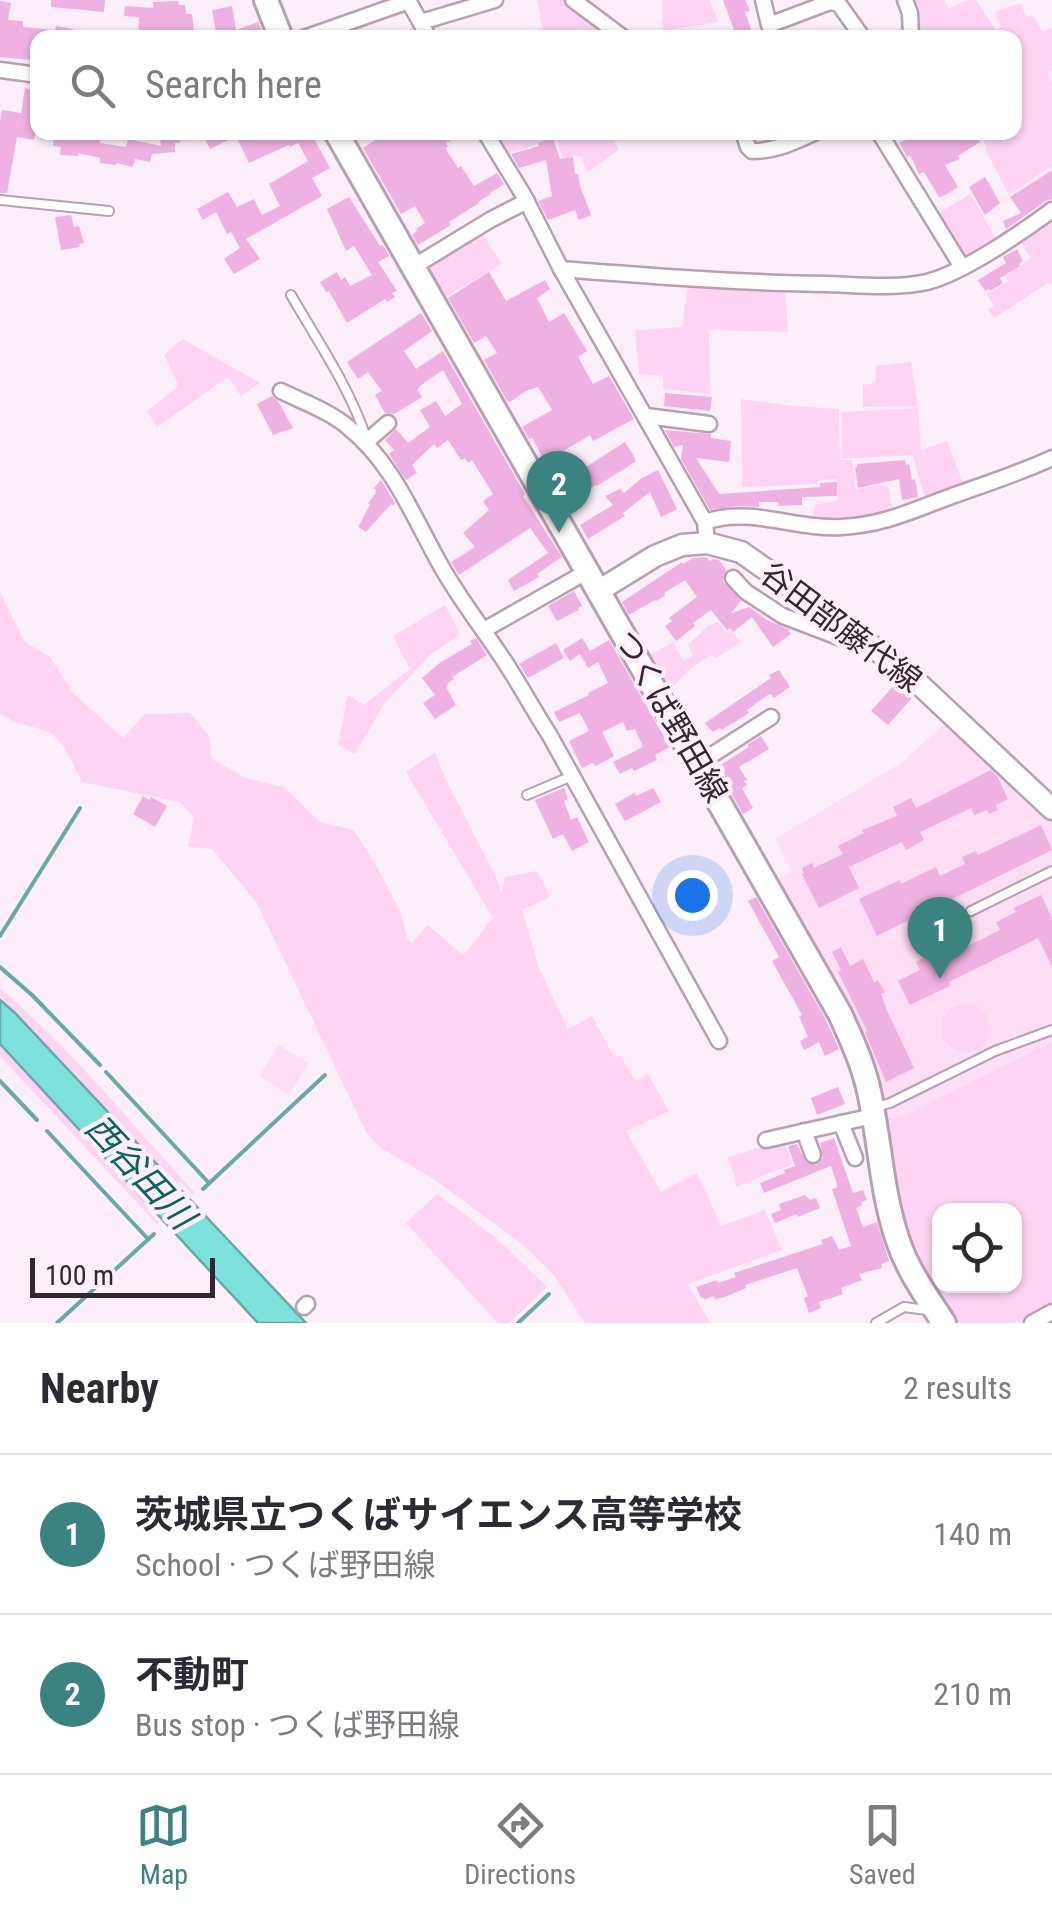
<!DOCTYPE html>
<html lang="en">
<head>
<meta charset="utf-8">
<style>
	:root { --surface:#fff; --page:#f2f2f3; --text:#2b2b33; --muted:#7c7c81; --line:#e1e1e2; --accent:#3b8380 }
	body { margin:0; font-family:"Roboto Condensed","Noto Sans JP",sans-serif; background:var(--page); color:var(--text) }
	.controls { position:absolute; right:30px; bottom:30px; display:grid; overflow:hidden; border-radius:20px; box-shadow:0 2px 8px #0004 }
	.controls button { width:90px; height:90px; display:grid; place-items:center; padding:0; border:0; border-bottom:2px solid var(--line); background:var(--surface); color:var(--text); font:50px sans-serif }
	.scale { position:absolute; left:30px; bottom:25px; width:185px; box-sizing:border-box; padding-left:10px; border:5px solid #31282f; border-top:0; font-size:28px; line-height:35px; white-space:nowrap; color:#31282f; -webkit-text-stroke:8px #fdeff9; paint-order:stroke }
	.you { position:absolute; left:692px; top:895px; width:35px; height:35px; margin:-25px; border:8px solid #fff; border-radius:50%; background:#1a73e8; box-shadow:0 0 0 15px #1a73e833 }
	.badge { display:grid; place-items:center; width:65px; height:65px; border-radius:50%; background:var(--accent); color:#fff; font-size:32px; font-weight:700 }
	.pin { position:absolute; translate:-50% -82px; filter:drop-shadow(0 2px 5px #0008) }
	.pin::after { content:''; position:absolute; top:52px; width:35px; height:30px; background:inherit; clip-path:polygon(0 0,100% 0,50% 100%) }
	.list { margin:0; padding:0; list-style:none }
	h2 { display:flex; justify-content:space-between; align-items:center; height:130px; margin:0; padding:0 40px; font-size:42px }
	h2 small { font-size:32px; font-weight:400; color:var(--muted) }
	.list li { display:grid; grid-template-columns:65px 1fr auto; gap:30px; align-items:center; box-sizing:border-box; height:160px; padding:0 40px; border-top:2px solid var(--line) }
	.list b { display:block; font-size:38px; white-space:nowrap }
	.list p { margin:0; font-size:32px; white-space:nowrap; color:var(--muted) }
	.list em { font-size:32px; font-style:normal; color:var(--muted) }
	.icon { flex:none; width:55px; height:55px; fill:none; stroke:currentColor; stroke-width:2; stroke-linecap:round; stroke-linejoin:round }
	.map { position:relative; flex:none; width:1052px; height:1323px; overflow:hidden }
	.search { position:absolute; background:var(--surface); box-shadow:0 2px 8px #0004; left:30px; right:30px; top:30px; height:110px; display:flex; align-items:center; gap:25px; box-sizing:border-box; padding:0 35px; border-radius:20px; color:var(--muted); font-size:38px }
	.sheet { height:450px; background:var(--surface) }
	nav { display:flex; justify-content:space-around; align-items:center; box-sizing:border-box; height:140px; border-top:2px solid var(--line); background:var(--surface); font-size:28px; color:var(--muted) }
	nav a { display:grid; justify-items:center; gap:5px }
	nav .on { color:var(--accent) }
	.map>svg:first-child { display:block }
</style>
</head>
<body>
<div class="map">
<svg width="1052" height="1323" viewBox="0 0 1052 1323">
	<rect width="100%" height="100%" fill="#fdeff9"/>
	<!-- built -->
	<g fill="#fddef5" fill-rule="evenodd">
		<path d="M949 720 1052 819V1307L1022 1323H952L902 1237 876 1091 774 883 792 871 775 839 901 763ZM940 1210H1014V1286H940Z"/>
		<path d="M279 1045 309 1064 289 1095 259 1076Z"/>
	</g>
	<!-- green -->
	<g fill="#fed4f4" fill-rule="evenodd">
		<path d="M537 0C545 0 555 0 563 0 580 3 600 25 608 37H544Z"/>
		<path d="M662 0H710L718 22 663 31Z"/>
		<path d="M912 0H944L948 9 968 0H976L996 30 1001 27 995 12 1020 3 1026 17 1033 15 1042 31 1052 28V70L1048 73 1052 82V166L1009 195 985 149 987 147 980 133 1014 132V38L915 37Z"/>
		<path d="M502 133H626V135L614 140 618 150 587 173 581 156 563 158 556 139 510 153 512 167 496 140Z"/>
		<path d="M970 194 997 240 965 260 937 214Z"/>
		<path d="M1052 217V285L1048 283 994 318 988 309 994 306 987 294 1008 281 1005 276 1031 258 1018 239Z"/>
		<path d="M480 230 502 264 442 299 424 267Z"/>
		<path d="M688 284 785 287 788 332 709 330 710 394 663 389V376L639 374 635 330 682 327Z"/>
		<path d="M183 339 260 383 241 396 228 377 157 427 147 411 179 386 164 355Z"/>
		<path d="M911 362 918 406 863 407V385L875 383 876 366Z"/>
		<path d="M741 399 793 406 839 409 840 460H852L856 489 888 485 894 516 849 523 814 520 812 517 815 505 838 500 837 479 819 480 817 484 742 487Z"/>
		<path d="M918 408 921 450 947 441 965 488 926 502 913 455 842 459V412Z"/>
		<path d="M0 592 25 642 50 657 74 694 123 738 145 714 190 713 209 736 212 759 246 778 284 787 320 822 353 830C372 857 387 884 401 914 406 925 403 934 411 944L428 925 463 955C475 944 481 930 493 918L406 772 435 752 444 776 496 877 501 892 505 877 537 871 550 897 522 910 539 968 568 1029 592 1016 614 1057 620 1055 635 1081 648 1074 669 1111 626 1131 661 1192 697 1173 721 1226 765 1210 782 1250 688 1284 710 1323H585L553 1274 522 1244 435 1180 380 1147 366 1132 257 903 212 849 188 847 194 817 180 802 82 782 63 745 50 732 15 722 0 714Z"/>
		<path d="M445 605 460 634 430 655 384 704 355 754 338 745 348 695 364 705 410 669 393 636Z"/>
		<path d="M718 622 726 632 730 630 741 642 716 658 711 655 687 671 670 691 650 655 673 642 683 661 693 655 688 645 708 626Z"/>
		<path d="M0 988C70 1047 132 1125 194 1192L193 1194 180 1181 175 1184 0 1000Z"/>
		<circle cx="966" cy="1028" r="24"/>
		<path d="M1052 1042V1303L1015 1323H958L926 1277 905 1235 892 1161 887 1119 905 1116ZM940 1210H1014V1286H940Z"/>
		<path d="M0 1044 151 1207 147 1210 159 1223 157 1224 0 1056Z"/>
		<path d="M782 1140 793 1164 736 1187 735 1176 727 1158Z"/>
		<path d="M437 1194 495 1237 547 1287 509 1323H498L406 1223Z"/>
	</g>
	<!-- water -->
	<path fill="#7de1dc" stroke="#66aaa8" stroke-width="2.5" d="M0 1000 15 1013 306 1323H258L0 1044Z"/>
	<g fill="none" stroke-linecap="round" stroke-linejoin="round">
		<!-- stream -->
		<g stroke="#66aaa8" stroke-width="4">
			<path d="M0 936 80 808"/>
			<path d="M0 967 32 995 100 1065"/>
			<path d="M106 1072 208 1182"/>
			<path d="M0 1081 37 1120"/>
			<path d="M47 1131 148 1239"/>
			<path d="M203 1189 325 1075"/>
			<path d="M57 1323 154 1234"/>
			<path d="M518 1323 549 1294"/>
		</g>
	</g>
	<!-- building -->
	<g fill="#efb1e1">
		<path d="M51 0H105L104 12 51 7Z"/>
		<path d="M723 0H745L750 11 745 12 754 38H737Z"/>
		<path d="M0 1 11 3 8 20 23 21V27L55 30 56 26 73 29 71 38H38V53L32 52V60L0 57Z"/>
		<path d="M178 1 179 5H185L186 14H192L195 38H173V34L138 38 139 17 124 16 125 6 154 8 153 2Z"/>
		<path d="M232 6 236 30 258 22 264 35 257 38H217L212 10Z"/>
		<path d="M25 88 38 91V121L34 140 17 137 7 193H0V122L2 110 21 113Z"/>
		<path d="M54 132H101L100 143 126 147 128 139 161 146 159 132H178L180 143H175V148L172 149H175V152L152 154 150 162 135 159 133 167 116 163V165L100 163V158L78 153V156L60 155 61 147 53 146Z"/>
		<path d="M208 132H317L312 135 330 168 312 178 322 196 246 239 260 259 234 274 224 259 240 248 231 232 227 234 216 212 203 220 197 209 228 192 237 207 254 199 262 215 280 206 269 184 308 161 298 143 290 147 289 145 249 163 236 136 210 149 203 135Z"/>
		<path d="M387 132H465L446 143 448 147 445 148 458 168 461 166 474 186 497 173 504 184 490 193 491 194 478 202 479 203 449 222 451 225 418 245 412 235 417 231 416 229 425 223 415 206 401 214 363 148Z"/>
		<path d="M925 132H975L980 142 958 156 960 159 945 165 958 187 944 196 939 197 924 172 919 174 910 155 907 157 899 143Z"/>
		<path d="M553 138 560 159 573 157 575 174H578L580 186 591 215 579 220 575 210 548 220 538 201 552 196 546 160 519 168 511 154 539 146 538 143Z"/>
		<path d="M1052 170V199L1046 201 1006 229 1003 221 1021 213 1010 197Z"/>
		<path d="M985 177 1000 203 985 215 969 187Z"/>
		<path d="M349 197 380 246 383 245 388 254 389 256 378 262 397 291 392 293 395 297 387 302 385 299 347 323 329 291 326 292 320 282 337 272 341 280 345 277 350 286 372 275 354 246 346 251 327 209Z"/>
		<path d="M71 215 74 227 79 226 84 243 79 244 80 247 61 250 55 217Z"/>
		<path d="M1017 249 1023 261 1019 264 1020 266 1000 278 1003 283 990 291 989 289 985 291 978 280 1006 263 1003 257Z"/>
		<path d="M489 272 506 301 545 280 550 289 537 298 549 322 564 313 587 351 578 357 593 384 609 376 634 419 593 441 590 435 545 462 532 438 529 439 522 427 552 410 538 387 526 391 510 402 507 401 484 360 497 353 486 336 474 343 448 298Z"/>
		<path d="M421 313 432 331 404 351 416 369 443 351 525 494 523 496 562 557 537 574 539 577 514 591 508 580 548 553 530 528 459 575 451 562 475 547 463 533 489 510 483 501 493 494 472 460 468 463 465 458 461 460 448 440 437 448 434 444 412 465 417 473 406 480 389 454 394 450 385 440 396 429 408 443 430 427 420 410 436 401 445 416 462 404 443 370 420 386 417 390 422 397 394 414 385 413 375 395 382 391 368 372 358 379 347 362Z"/>
		<path d="M665 393 712 397 710 411 664 406Z"/>
		<path d="M272 396 278 401 293 428 273 435 257 404Z"/>
		<path d="M665 430 711 434V438L731 441 729 462 696 458 719 494 820 487V483L837 482V496L802 497V505L779 506 778 502H759V507L738 506 710 510 681 459 683 445 674 447Z"/>
		<path d="M625 442 635 458V462L597 486 596 485 565 502 556 486Z"/>
		<path d="M905 460 906 465 909 464 912 480 915 479 918 497 902 500 899 479 858 488 855 468 857 467V464Z"/>
		<path d="M658 470 677 509 661 517 650 492 623 513 625 516 588 539 580 525 613 505 605 496 620 489 624 493 642 478Z"/>
		<path d="M381 480 395 503 393 506 391 504 366 532 358 527 370 505 368 503 375 494 376 490 374 488Z"/>
		<path d="M706 557 710 561 713 559 719 560 726 570 723 581 741 601 731 613 749 607 767 620 790 630 788 631 791 634 773 647 752 617 733 632 730 628 727 630 711 610 693 623 695 626 676 641 665 626 672 621 669 618 697 597 685 580 664 593 665 596 656 601 655 600 629 615 622 602 682 562 683 564 693 558Z"/>
		<path d="M574 591 582 606 578 608 579 610 557 621 548 606Z"/>
		<path d="M476 638 487 655 452 677 454 679 447 684 448 686 446 687 456 705 435 719 423 703 435 695 422 678 441 662 472 644 470 641Z"/>
		<path d="M582 638 590 651 609 640 670 747 655 755 657 760 634 771 632 768 620 774 613 762 643 747 635 729 627 731 623 722 602 732 614 756 596 766 593 763 582 768 569 741 589 731 580 713 559 722 554 712 589 695 588 693 608 683 598 662 588 668 580 654 570 661 563 650Z"/>
		<path d="M556 643 564 658 528 678 519 664Z"/>
		<path d="M779 670 790 687 774 698 771 694 768 695 747 710 749 713 722 730 720 728 713 732 709 728 705 723 771 678 769 675Z"/>
		<path d="M896 683 911 695V699L888 725 871 711Z"/>
		<path d="M761 736 769 749 739 767 747 780 744 781 747 785 742 788 753 808 743 814 726 784 729 782 719 766 749 747 747 745Z"/>
		<path d="M991 770 997 776 1008 799 996 805 998 810 989 814 987 810 974 815 971 808 920 832 924 840 906 850 902 842 849 867 859 888 819 908 802 874 804 873 802 868 812 863 814 868 843 854 838 846 864 833 862 830 897 816 893 807 911 798 916 808Z"/>
		<path d="M566 787 564 789 568 799 564 801 571 820 577 817 589 842 572 851 563 834 553 839 535 800Z"/>
		<path d="M653 788 661 802 625 821 615 804 634 793 636 796Z"/>
		<path d="M143 796 149 800 151 797 167 806 155 827 133 814Z"/>
		<path d="M1041 825 1052 850 877 936 859 899 900 880 901 884 936 867 940 876 965 864 962 857 976 851 978 855Z"/>
		<path d="M1041 895 1052 918V966L1038 938 949 982 950 986 910 1005 898 981 920 970 916 962 927 956 931 964 1000 930 996 922 1016 912 1014 908Z"/>
		<path d="M756 897 825 1018 839 1049 825 1056 819 1042 804 1050 800 1041 808 1037 799 1016 802 1015 772 961 779 957 748 901Z"/>
		<path d="M841 947 850 966 863 959 874 982 878 980 885 992 881 994 888 1013 914 1068 886 1082 865 1032 867 1031 838 972 841 970 832 952Z"/>
		<path d="M838 1087 845 1104 817 1115 811 1098Z"/>
		<path d="M834 1138 853 1193 863 1190 867 1200 861 1202 862 1206 856 1208 863 1227 877 1222 889 1261 881 1264 882 1268 859 1274 862 1280 841 1288 843 1294 819 1302 821 1308 809 1313 804 1298 808 1296 797 1268 745 1285 746 1288 725 1297 715 1299 714 1296 704 1300 703 1297 701 1298 696 1287 717 1280 718 1283 736 1277 734 1273 823 1244 821 1240 832 1236 839 1250 851 1246 832 1189 836 1188 837 1184 831 1166 764 1193 760 1183 785 1173 784 1170 795 1166 788 1146 797 1144 806 1162 816 1165 823 1158 820 1143Z"/>
		<path d="M805 1195 810 1200 816 1198 820 1208 798 1217 797 1214 775 1223 771 1214 781 1210 779 1204Z"/>
	</g>
	<g fill="none" stroke-linecap="round" stroke-linejoin="round">
		<defs>
			<g id="service">
				<path d="M0 200 109 211"/>
				<path d="M291 295C317 340 352 391 367 441"/>
				<path d="M527 795 572 776"/>
				<path d="M971 911 1052 871"/>
				<path d="M876 1107 890 1103 995 1051 1052 1030"/>
				<path d="M876 1323 904 1307 927 1310"/>
			</g>
			<g id="minor">
				<path d="M408 0 429 38"/>
				<path d="M573 0 624 38"/>
				<path d="M763 0 769 25 830 2 836 3"/>
				<path d="M836 0 863 38"/>
				<path d="M905 0 910 13 911 38"/>
				<path d="M421 22 495 0"/>
				<path d="M304 38 409 1"/>
				<path d="M0 70 38 75"/>
				<path d="M485 132 524 196 561 269 705 522 707 543"/>
				<path d="M743 132 748 147 752 151C776 151 795 142 816 132"/>
				<path d="M879 132 962 267"/>
				<path d="M413 267 490 220 527 201"/>
				<path d="M561 269C650 276 738 283 827 284 860 285 895 289 927 282 963 273 1021 233 1052 210"/>
				<path d="M281 391C303 402 329 411 348 427 394 464 413 517 441 566 459 598 481 626 501 656 518 681 532 708 549 734L719 1041"/>
				<path d="M646 416 709 424"/>
				<path d="M365 443 388 423"/>
				<path d="M705 522C750 506 796 530 841 527 884 525 913 510 952 496 985 484 1020 473 1052 458"/>
				<path d="M733 578 746 592 783 616 841 638 856 633"/>
				<path d="M484 630 588 571"/>
				<path d="M698 764 771 717"/>
				<path d="M841 1123 855 1158"/>
				<path d="M804 1131 813 1155"/>
				<path d="M766 1140 873 1116"/>
				<path d="M304 1307 307 1304"/>
				<path d="M1032 1323 1052 1312"/>
			</g>
			<path id="secondary" d="M600 590 655 556 682 545 707 543 741 552 853 631 918 683 1052 809"/>
			<g id="primary">
				<path d="M266 0 281 38"/>
				<path d="M336 132 840 1014C851 1038 862 1062 868 1087 880 1138 881 1192 898 1241 908 1271 927 1297 944 1323"/>
			</g>
		</defs>
		<!-- service casing -->
		<use href="#service" stroke="#b6a0b1" stroke-width="12"/>
		<!-- minor casing -->
		<use href="#minor" stroke="#b6a0b1" stroke-width="19"/>
		<!-- secondary casing -->
		<use href="#secondary" stroke="#b6a0b1" stroke-width="25"/>
		<!-- primary casing -->
		<use href="#primary" stroke="#b6a0b1" stroke-width="28"/>
		<!-- service -->
		<use href="#service" stroke="#fff" stroke-width="8"/>
		<!-- minor -->
		<use href="#minor" stroke="#fff" stroke-width="14"/>
		<!-- secondary -->
		<use href="#secondary" stroke="#fff" stroke-width="20"/>
		<!-- primary -->
		<use href="#primary" stroke="#fff" stroke-width="22"/>
	</g>
	<g text-anchor="middle" stroke-width="9" stroke-linejoin="round" paint-order="stroke">
		<!-- street labels -->
		<g font-size="32" fill="#31282f" stroke="#fdeff9">
			<text transform="translate(841 627) rotate(37)" y="11">谷田部藤代線</text>
			<text transform="translate(671 716) rotate(60)" y="11">つくば野田線</text>
		</g>
		<!-- water labels -->
		<g font-size="35" font-style="italic" fill="#096260" stroke="#fdeff9">
			<text transform="translate(140 1172) rotate(47)" y="12">西谷田川</text>
		</g>
	</g>
</svg>
<div class="controls">
<button><svg class="icon" aria-label="locate" viewBox="0 0 24 24"><circle cx="12" cy="12" r="6"/><path d="M12 2v4M12 18v4M2 12h4M18 12h4"/></svg></button>
</div>
<div class="scale">100 m</div>
<div class="you"></div>
<div class="pin badge" style="left:940px;top:979px">1</div>
<div class="pin badge" style="left:559px;top:533px">2</div>
<div class="search"><svg class="icon" aria-label="search" viewBox="0 0 24 24"><circle cx="10" cy="10" r="6"/><path d="M15 15l6 6"/></svg>Search here</div>
</div>
<section class="sheet">
<h2>Nearby<small>2 results</small></h2>
<ul class="list">
<li><span class="badge">1</span><div><b>茨城県立つくばサイエンス高等学校</b><p>School · つくば野田線</p></div><em>140 m</em></li>
<li><span class="badge">2</span><div><b>不動町</b><p>Bus stop · つくば野田線</p></div><em>210 m</em></li>
</ul>
</section>
<nav>
<a class="on"><svg class="icon" aria-label="map" viewBox="0 0 24 24"><path d="M3 6l6-2 6 2 6-2v14l-6 2-6-2-6 2zM9 4v14M15 6v14"/></svg>Map</a>
<a><svg class="icon" aria-label="directions" viewBox="0 0 24 24"><path d="M12 3l9 9-9 9-9-9zM9 14v-3h6M13 9l2 2-2 2"/></svg>Directions</a>
<a><svg class="icon" aria-label="saved" viewBox="0 0 24 24"><path d="M7 4h10v16l-5-4-5 4z"/></svg>Saved</a>
</nav>
</body>
</html>
